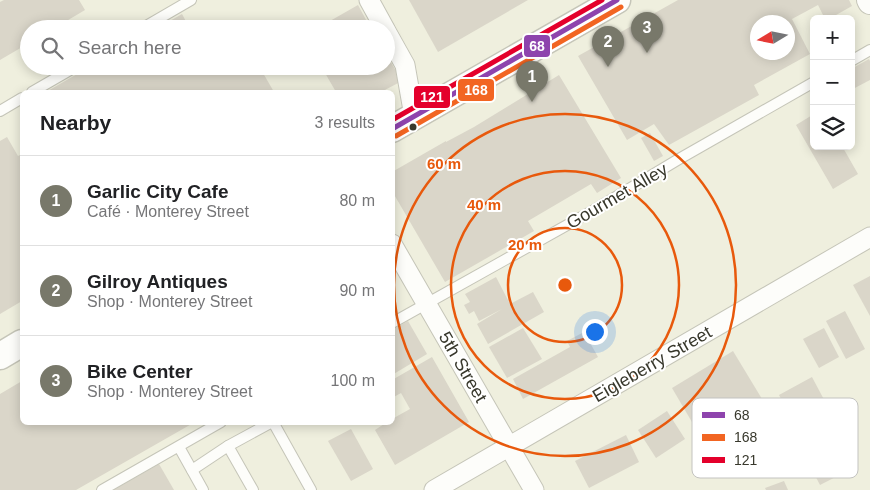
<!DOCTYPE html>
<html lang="en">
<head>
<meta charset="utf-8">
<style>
	:root { --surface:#fff; --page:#f6f6f6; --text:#202124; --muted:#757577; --line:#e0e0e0; --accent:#78786a }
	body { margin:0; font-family:Helvetica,sans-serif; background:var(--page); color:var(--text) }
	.controls { position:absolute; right:15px; top:15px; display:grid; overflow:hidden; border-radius:8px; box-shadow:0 2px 12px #0003 }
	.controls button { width:45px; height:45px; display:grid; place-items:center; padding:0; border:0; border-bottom:1px solid var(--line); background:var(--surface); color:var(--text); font:25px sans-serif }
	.compass { position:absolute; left:750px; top:15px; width:45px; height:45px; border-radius:50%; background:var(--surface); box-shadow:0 2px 12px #0003; rotate:260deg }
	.you { position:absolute; left:594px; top:331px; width:18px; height:18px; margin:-12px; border:4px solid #fff; border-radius:50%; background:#1a73e8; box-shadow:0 0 0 8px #1a73e833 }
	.badge { display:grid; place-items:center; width:32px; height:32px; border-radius:50%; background:var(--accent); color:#fff; font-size:16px; font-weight:700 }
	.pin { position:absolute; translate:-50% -41px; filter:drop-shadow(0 1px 2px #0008) }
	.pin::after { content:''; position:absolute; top:26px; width:18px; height:15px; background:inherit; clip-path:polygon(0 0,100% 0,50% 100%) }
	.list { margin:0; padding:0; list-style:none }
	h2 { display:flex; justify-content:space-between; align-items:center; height:65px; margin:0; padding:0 20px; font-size:21px }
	h2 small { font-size:16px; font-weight:400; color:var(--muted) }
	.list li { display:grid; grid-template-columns:32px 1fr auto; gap:15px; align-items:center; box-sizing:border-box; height:90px; padding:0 20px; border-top:1px solid var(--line) }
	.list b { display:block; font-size:19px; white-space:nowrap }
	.list p { margin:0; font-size:16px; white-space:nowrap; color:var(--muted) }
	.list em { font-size:16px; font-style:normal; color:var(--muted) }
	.icon { flex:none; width:28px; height:28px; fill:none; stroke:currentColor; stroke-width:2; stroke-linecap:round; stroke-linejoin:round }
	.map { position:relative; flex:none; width:870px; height:490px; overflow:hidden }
	.search { position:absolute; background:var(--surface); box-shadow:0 2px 12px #0003; left:20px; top:20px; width:375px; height:55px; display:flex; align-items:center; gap:12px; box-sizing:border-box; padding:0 18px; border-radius:28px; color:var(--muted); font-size:19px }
	.panel { position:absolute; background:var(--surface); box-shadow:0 2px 12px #0003; left:20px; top:90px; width:375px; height:335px; border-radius:8px }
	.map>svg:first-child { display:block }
</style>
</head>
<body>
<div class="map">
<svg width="870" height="490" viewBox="0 0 870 490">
	<rect width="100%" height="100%" fill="#efefde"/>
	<!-- building -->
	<g fill="#dad6c9" fill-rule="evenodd">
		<path d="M4 0H79L85 10 53 29H29V43L0 60V2Z"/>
		<path d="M409 0H528L438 52Z"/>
		<path d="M678 0H849L852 6 829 19H825L818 5 792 19 810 54 754 85 759 95 669 145 654 124 627 140 578 56ZM758 22H788V52H758Z"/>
		<path d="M358 5 371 29H316Z"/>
		<path d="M182 14 190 29H156Z"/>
		<path d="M386 54 402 81 381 92H336L321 66H386Z"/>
		<path d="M869 59 870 61V80L851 90V69Z"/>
		<path d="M91 66H103L104 68 106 66H259L274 92H46Z"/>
		<path d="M559 75 621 178 597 193 591 184 528 221 534 231 445 282 392 191V172L446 141V142L474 127Z"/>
		<path d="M814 114V146H842L858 174 833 189 796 125Z"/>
		<path d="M650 133 663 156 654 161 641 138Z"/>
		<path d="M7 137 18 156 22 154V301L0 314V141Z"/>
		<path d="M870 276V316L853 285Z"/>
		<path d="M496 277 510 304 533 292 544 312 488 344 477 324 502 309 479 321 474 311 469 314 464 305 470 302 465 294Z"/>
		<path d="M845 311 865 349 846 359 826 321Z"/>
		<path d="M408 321 427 354 392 375V330Z"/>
		<path d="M523 328 542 359 507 378 489 347Z"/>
		<path d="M824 328 839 357 819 368 803 339Z"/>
		<path d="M584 332 598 357 523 399 513 379 570 347 567 341Z"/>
		<path d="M733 351 768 409 706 446 672 388Z"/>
		<path d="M432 357 469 422 395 465 375 430 387 422H392V419L410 409 401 393 392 398V380Z"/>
		<path d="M812 377 838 426 805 444 779 395Z"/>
		<path d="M22 381V422H195L76 490H0V394Z"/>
		<path d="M667 411 685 439 656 458 638 430Z"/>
		<path d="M351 429 373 469 351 481 328 441Z"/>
		<path d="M626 435 639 462 589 488 575 461Z"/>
		<path d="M842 439 857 466 820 485 806 458Z"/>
		<path d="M159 464 174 490H113Z"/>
		<path d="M784 481 788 490H766L765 488Z"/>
	</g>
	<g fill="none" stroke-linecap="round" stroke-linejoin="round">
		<defs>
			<g id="service">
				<path d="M141 29 191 0"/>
				<path d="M851 61 870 50"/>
				<path d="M32 92 77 66"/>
				<path d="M0 111 22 98"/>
				<path d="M392 323 594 210 679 159 814 82"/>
				<path d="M273 422 311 490"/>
				<path d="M179 447 203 490"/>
				<path d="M192 470 228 446"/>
				<path d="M102 490 221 422"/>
				<path d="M253 490 228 446 272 422"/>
			</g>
			<g id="minor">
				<path d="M369 0 385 29"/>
				<path d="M386 31 405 65 414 116"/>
				<path d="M392 244 534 490"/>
				<path d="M434 490 870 237"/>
			</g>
			<path id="tertiary" d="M869 0 870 2"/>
			<g id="secondary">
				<path d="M392 129 617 0"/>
				<path d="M0 356 22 343"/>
			</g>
		</defs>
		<!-- service casing -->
		<use href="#service" stroke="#c5c5b8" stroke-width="12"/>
		<!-- minor casing -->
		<use href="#minor" stroke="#c5c5b8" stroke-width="21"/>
		<!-- tertiary casing -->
		<use href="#tertiary" stroke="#c5c5b8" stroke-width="26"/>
		<!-- secondary casing -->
		<use href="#secondary" stroke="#c5c5b8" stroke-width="29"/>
		<!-- service -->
		<use href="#service" stroke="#fdfdfa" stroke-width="10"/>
		<!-- minor -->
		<use href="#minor" stroke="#fdfdfa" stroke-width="19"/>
		<!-- tertiary -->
		<use href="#tertiary" stroke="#fdfdfa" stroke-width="24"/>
		<!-- secondary -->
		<use href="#secondary" stroke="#fdfdfa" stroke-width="26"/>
		<defs>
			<path id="bus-1" d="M392 129 617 0"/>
			<path id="bus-2" d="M396 136 621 7"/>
			<path id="bus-3" d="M392 120 602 0"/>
		</defs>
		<!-- bus-1 casing -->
		<use href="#bus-1" stroke="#fff" stroke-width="9"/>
		<!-- bus-2 casing -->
		<use href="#bus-2" stroke="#fff" stroke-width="9"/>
		<!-- bus-3 casing -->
		<use href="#bus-3" stroke="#fff" stroke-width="9"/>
		<!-- bus-1 -->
		<use href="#bus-1" stroke="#8e44ad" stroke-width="5"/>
		<!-- bus-2 -->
		<use href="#bus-2" stroke="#f26522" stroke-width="5"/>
		<!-- bus-3 -->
		<use href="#bus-3" stroke="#e4002b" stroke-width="5"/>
	</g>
	<!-- distance rings -->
	<g fill="none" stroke="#e8590c" stroke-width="2.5">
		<circle cx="565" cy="285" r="57"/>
		<circle cx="565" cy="285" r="114"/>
		<circle cx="565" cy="285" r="171"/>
	</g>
	<!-- markers -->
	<circle fill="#38382c" stroke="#fff" stroke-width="2" cx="413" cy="127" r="4.5"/>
	<g text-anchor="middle" stroke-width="4" stroke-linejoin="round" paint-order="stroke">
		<!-- street labels -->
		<g font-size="18" fill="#38382c" stroke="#fff">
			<text transform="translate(617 196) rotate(-30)" y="6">Gourmet Alley</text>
			<text transform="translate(652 364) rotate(-30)" y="6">Eigleberry Street</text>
			<text transform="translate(463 367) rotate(60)" y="6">5th Street</text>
		</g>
	</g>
	<!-- legend -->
	<rect x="692" y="398" width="166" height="80" rx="8" fill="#fff" stroke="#c3c3c0" stroke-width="1"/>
	<rect x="702" y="412" width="23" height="6" fill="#8e44ad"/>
	<rect x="702" y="434" width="23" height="7" fill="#f26522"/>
	<rect x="702" y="457" width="23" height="6" fill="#e4002b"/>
	<g font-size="14" fill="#38382c">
		<text x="734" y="420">68</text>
		<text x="734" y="442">168</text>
		<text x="734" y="465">121</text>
	</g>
	<circle cx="565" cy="285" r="8" fill="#e8590c" stroke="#fff" stroke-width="2.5"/>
	<g font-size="15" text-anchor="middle" font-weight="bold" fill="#e8590c" stroke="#fff" stroke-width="4" stroke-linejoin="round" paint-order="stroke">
		<text x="444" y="169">60 m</text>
		<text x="484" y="210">40 m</text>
		<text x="525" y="250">20 m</text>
	</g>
	<g stroke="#fff" stroke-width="2">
		<rect x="523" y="34" width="28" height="24" rx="5" fill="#8e44ad"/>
		<rect x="457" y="78" width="38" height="24" rx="5" fill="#f26522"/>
		<rect x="413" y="85" width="38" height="24" rx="5" fill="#e4002b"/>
	</g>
	<g font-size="14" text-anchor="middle" font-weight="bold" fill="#fff">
		<text x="537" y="51">68</text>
		<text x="476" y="95">168</text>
		<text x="432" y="102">121</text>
	</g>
</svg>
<div class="controls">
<button>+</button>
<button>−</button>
<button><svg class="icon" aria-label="layers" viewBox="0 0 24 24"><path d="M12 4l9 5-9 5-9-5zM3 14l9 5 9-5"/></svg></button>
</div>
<svg class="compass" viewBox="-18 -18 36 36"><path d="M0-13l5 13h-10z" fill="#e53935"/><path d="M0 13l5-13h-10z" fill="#757577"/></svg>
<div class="you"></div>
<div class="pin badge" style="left:532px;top:102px">1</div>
<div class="pin badge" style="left:608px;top:67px">2</div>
<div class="pin badge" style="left:647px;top:53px">3</div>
<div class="search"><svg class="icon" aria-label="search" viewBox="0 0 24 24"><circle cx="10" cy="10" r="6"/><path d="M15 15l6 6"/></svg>Search here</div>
<section class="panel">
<h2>Nearby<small>3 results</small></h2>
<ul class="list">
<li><span class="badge">1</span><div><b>Garlic City Cafe</b><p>Café · Monterey Street</p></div><em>80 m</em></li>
<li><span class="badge">2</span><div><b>Gilroy Antiques</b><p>Shop · Monterey Street</p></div><em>90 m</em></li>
<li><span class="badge">3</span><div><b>Bike Center</b><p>Shop · Monterey Street</p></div><em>100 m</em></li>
</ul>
</section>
</div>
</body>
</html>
